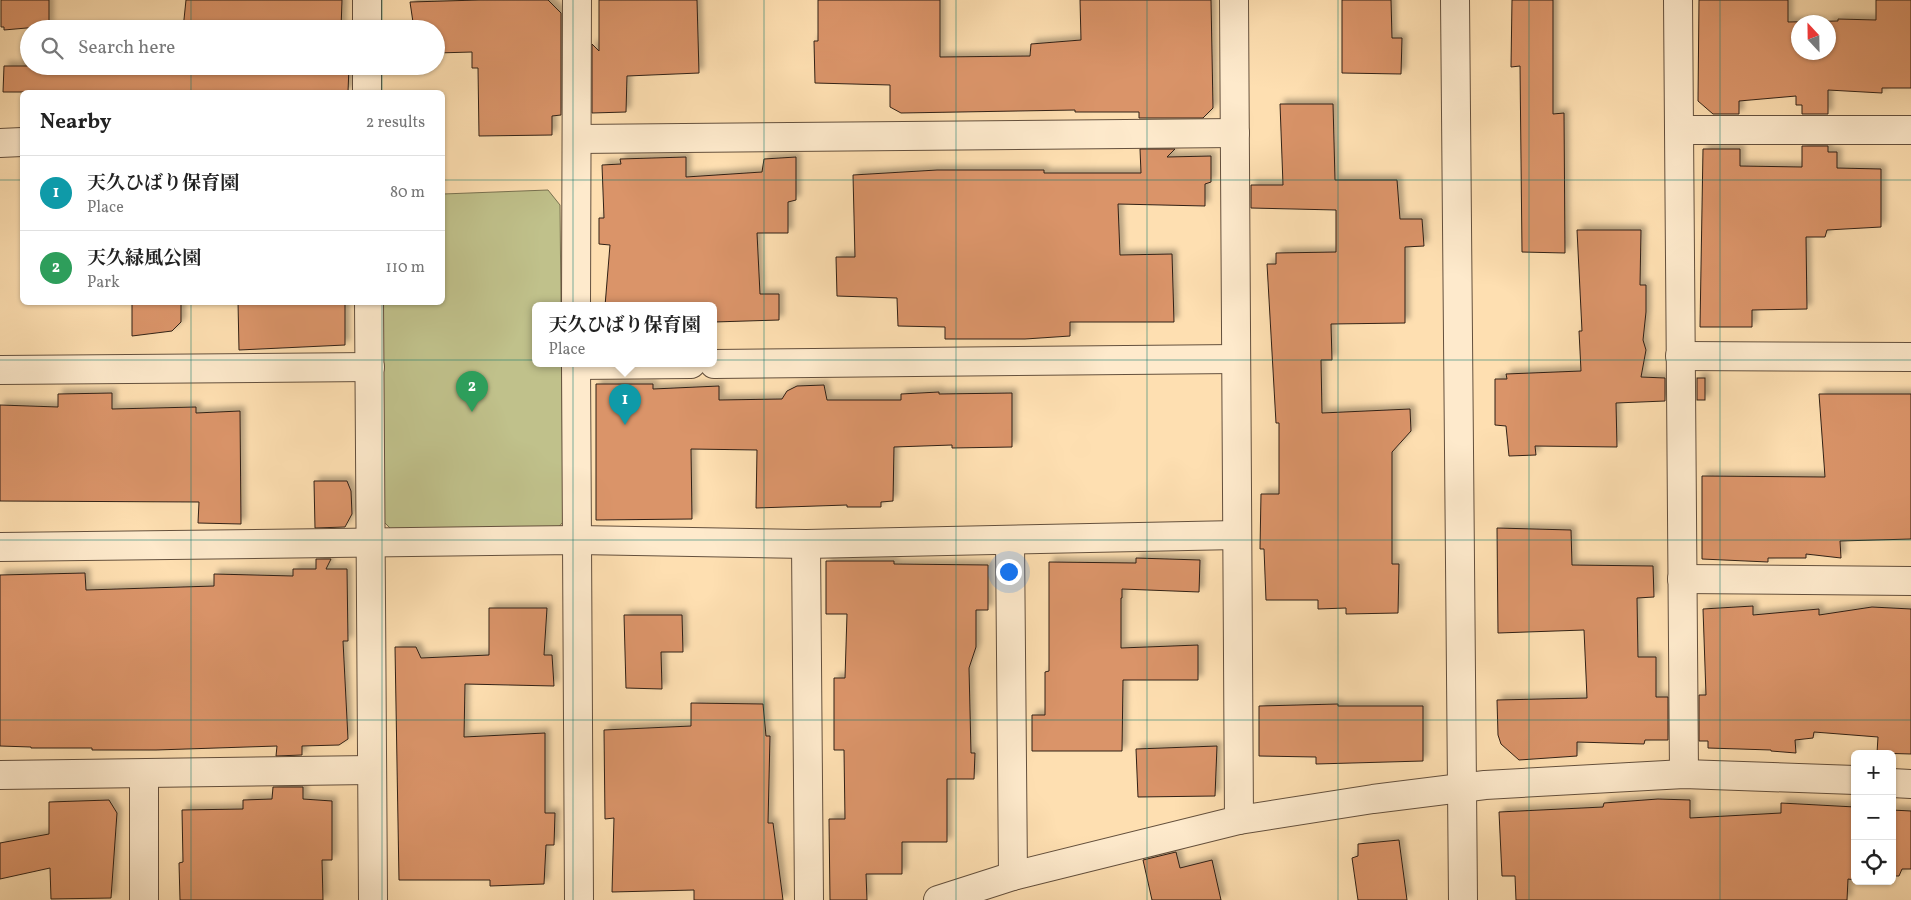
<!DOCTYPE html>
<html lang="en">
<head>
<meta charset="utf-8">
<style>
	:root { --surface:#fff; --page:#f6f6f6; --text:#222; --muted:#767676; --line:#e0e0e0; --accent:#8f2418 }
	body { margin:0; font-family:Vollkorn,"Noto Serif JP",serif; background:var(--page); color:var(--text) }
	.controls { position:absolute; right:15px; bottom:15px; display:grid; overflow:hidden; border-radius:8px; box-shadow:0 1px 4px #0004 }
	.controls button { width:45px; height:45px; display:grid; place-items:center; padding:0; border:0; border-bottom:1px solid var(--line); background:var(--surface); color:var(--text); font:25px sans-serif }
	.compass { position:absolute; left:1791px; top:15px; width:45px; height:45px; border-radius:50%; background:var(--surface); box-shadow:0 1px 4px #0004; rotate:338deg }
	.you { position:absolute; left:1008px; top:571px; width:18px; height:18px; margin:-12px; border:4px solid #fff; border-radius:50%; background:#1a73e8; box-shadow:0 0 0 8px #1a73e833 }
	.badge { display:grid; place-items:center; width:32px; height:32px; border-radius:50%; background:var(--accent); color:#fff; font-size:16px; font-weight:700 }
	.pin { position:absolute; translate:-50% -41px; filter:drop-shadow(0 1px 2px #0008) }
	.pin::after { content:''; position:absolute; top:26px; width:18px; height:15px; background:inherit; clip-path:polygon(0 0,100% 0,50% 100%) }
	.popup { position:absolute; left:532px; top:302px; width:185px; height:65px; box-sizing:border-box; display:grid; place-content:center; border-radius:8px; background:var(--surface); filter:drop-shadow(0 1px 4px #0005); font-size:16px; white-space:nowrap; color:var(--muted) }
	.popup b { font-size:19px; color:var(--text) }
	.popup::after { content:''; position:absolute; left:50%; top:100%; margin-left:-10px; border:10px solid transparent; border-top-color:var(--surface) }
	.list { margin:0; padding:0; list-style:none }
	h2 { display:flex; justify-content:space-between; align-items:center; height:65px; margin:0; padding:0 20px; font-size:21px }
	h2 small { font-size:16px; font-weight:400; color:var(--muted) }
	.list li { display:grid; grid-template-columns:32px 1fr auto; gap:15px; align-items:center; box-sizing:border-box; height:75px; padding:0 20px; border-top:1px solid var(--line) }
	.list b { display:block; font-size:19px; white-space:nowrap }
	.list p { margin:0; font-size:16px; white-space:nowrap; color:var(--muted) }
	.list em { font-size:16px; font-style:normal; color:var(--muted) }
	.icon { flex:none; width:28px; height:28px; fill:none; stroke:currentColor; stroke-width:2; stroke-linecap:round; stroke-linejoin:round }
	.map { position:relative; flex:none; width:1911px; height:900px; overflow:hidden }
	.search { position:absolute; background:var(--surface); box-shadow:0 1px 4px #0004; left:20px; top:20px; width:425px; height:55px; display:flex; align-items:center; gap:12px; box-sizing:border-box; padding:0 18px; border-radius:28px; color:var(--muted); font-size:19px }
	.panel { position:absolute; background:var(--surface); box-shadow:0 1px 4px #0004; left:20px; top:90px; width:425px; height:215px; border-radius:8px }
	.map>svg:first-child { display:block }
</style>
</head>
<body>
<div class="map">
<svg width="1911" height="900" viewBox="0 0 1911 900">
	<defs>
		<filter id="shadow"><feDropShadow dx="4.5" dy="-4.5" stdDeviation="2.5" flood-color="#0004"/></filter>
	</defs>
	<rect width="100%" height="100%" fill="#fedfb1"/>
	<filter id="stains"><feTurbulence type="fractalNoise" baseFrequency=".004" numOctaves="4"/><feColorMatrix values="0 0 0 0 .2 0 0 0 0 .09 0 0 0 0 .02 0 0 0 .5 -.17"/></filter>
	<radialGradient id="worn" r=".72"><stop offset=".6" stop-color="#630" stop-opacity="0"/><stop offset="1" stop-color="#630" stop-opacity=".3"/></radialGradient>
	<!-- green -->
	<path fill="#c0c18b" stroke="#787150" d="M548 190 560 205 561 306H536V364H562L563 522 555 531 395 533 383 521 381 303 442 302 443 194Z"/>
	<!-- building -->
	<g fill="#da9469" stroke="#312116" fill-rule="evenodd" filter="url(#shadow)">
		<path d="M1 0H49V26L4 30V27H1Z"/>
		<path d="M186 0H342L341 29H183Z"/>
		<path d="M479 0H548L561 13V115L552 116V135L479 136 478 68H472V52L436 53V29H414L410 2Z"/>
		<path d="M599 0H697L699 73 627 76 626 112 592 113V44L599 51Z"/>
		<path d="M818 0H940V57L1030 56 1031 44 1081 40 1080 0H1211L1213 108 1203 118H1139V112H1075V110L901 113 890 107V85L815 83 814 41H818Z"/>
		<path d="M1342 0H1391L1392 38H1402L1401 74 1342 73Z"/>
		<path d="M1512 0H1553V114L1564 113 1565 253 1522 252 1520 66 1511 67Z"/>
		<path d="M1699 0H1788V22L1838 21V19L1876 20V0H1911V88H1882V93L1828 90V114H1802V105H1796V96L1739 101V114H1713L1698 101ZM1798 22H1828V52H1798Z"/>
		<path d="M4 66H349L348 92H3Z"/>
		<path d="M1280 104H1333L1335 180H1397L1400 219H1422L1424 246 1405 247V323L1331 324 1332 360H1321L1322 413 1410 409 1411 431 1392 452V564H1399L1398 613 1346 614V608L1318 609V600H1266L1264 549H1260L1261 494H1279V423H1276L1267 264H1276V253L1336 252V210L1251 208V185H1283Z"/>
		<path d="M1802 146H1828V152H1837V168L1881 169V227L1827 230 1825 237H1806L1807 309 1752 310V327H1700L1703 149H1740V166L1802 167Z"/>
		<path d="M1140 149H1175L1167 157 1211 156V182L1205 184V206L1118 204 1120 255 1172 254 1174 322H1070V336L1025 339H945V327L898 326 897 298 837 296 836 257H855L853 175 937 170H1044V173H1141Z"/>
		<path d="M686 157V177L762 172 764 159 796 157V200L788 202V233H757L760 294H779V320L714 322V306H605L610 245 599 244V218H604L602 165 621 164 620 159Z"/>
		<path d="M1577 230H1641L1640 285H1646V312L1643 340 1646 350 1641 377 1665 378V401L1616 403 1617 447 1535 446 1536 455 1509 456 1506 426 1495 425V379H1507L1506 374 1581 371 1579 331H1582Z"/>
		<path d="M132 302H181V322L172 331 132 336Z"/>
		<path d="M238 302H345V345L239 350Z"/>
		<rect x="1697" y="378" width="8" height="22"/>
		<path d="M596 384H653V389L719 386V400L782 399 787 391 797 386 824 385 827 400H901V394L939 392V394L1012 393V447L952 448V445L894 447 893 501 881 502V507H847V505L756 508 757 450 691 449 692 519 596 520Z"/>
		<path d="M112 393V409L196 407V413L240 411 241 524 198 523 199 502 0 501V405L58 407V394Z"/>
		<path d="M1819 394H1911V539L1840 541 1841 558 1806 554V558H1768V562L1702 559V476L1825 477Z"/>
		<path d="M314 481H347L351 491 352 514 345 527 315 528Z"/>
		<path d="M1497 528 1571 530 1572 565 1653 566 1654 597 1637 598 1638 657H1656V697H1668V740H1645L1644 744 1577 742V756L1519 760 1501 744 1498 735 1497 700 1587 698 1584 630 1498 633Z"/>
		<path d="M1136 558 1200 560 1199 592 1122 589V598H1121V648L1198 645V680H1123L1122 751H1032V715H1045V672L1049 671V562L1136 563Z"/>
		<path d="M316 559H331L326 569H347L348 641H343L348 739 339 745 302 746V755L276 756 277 746 156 750H92V748H31V747L0 746V575L85 573 86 590 214 586V574L293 576V569H316Z"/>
		<path d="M826 561H894V564L988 565V610H976V647L969 668 971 753H975L974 779H947V842H902V874H866L867 900H830L829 819H845L844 750H834V678H845L847 614H826Z"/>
		<path d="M1753 606V615L1819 609V615L1872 607 1911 609V754L1877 753 1878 737 1814 732 1813 738 1795 740 1796 753 1771 751V750L1708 748V741H1699V695H1706L1703 609Z"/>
		<path d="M489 608H547L544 655H552L554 686 465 684 464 737 545 733V813H555L554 845H546L544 884 490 886V880H399L395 647H416L421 658 489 655Z"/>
		<path d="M624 615H682L683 652H661L662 689 626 688Z"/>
		<path d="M691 703 763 704 766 736H770L768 823H773L783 900H694V890L612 892 614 818 605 819 604 730 691 726Z"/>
		<path d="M1338 704V706H1423V761L1316 764V757L1259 756V706Z"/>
		<path d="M1217 746 1215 796 1138 797 1136 749Z"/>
		<path d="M273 787H303V799L332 801V860H322L323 900H180L179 863 183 862 182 810 243 809V800L272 799Z"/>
		<path d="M1658 799 1690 800V818L1781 813V803L1855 807V880L1848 879 1847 900H1516L1515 876H1502L1499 812 1603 807 1604 803Z"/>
		<path d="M109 800 117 813 111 898 51 899 50 868 0 879V843L49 834V802Z"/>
		<path d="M1892 810 1911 811V869H1902L1899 876H1892Z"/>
		<path d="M1399 840 1407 900H1358L1352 858 1358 856V844Z"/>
		<path d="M1176 852 1180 868 1212 860 1221 900H1152L1143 860Z"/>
	</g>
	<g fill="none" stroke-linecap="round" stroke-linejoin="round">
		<defs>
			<g id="street">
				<path d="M367 0V29"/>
				<path d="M1234 0 1239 820"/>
				<path d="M1455 0 1463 900"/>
				<path d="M1678 0 1684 774"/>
				<path d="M367 66V92"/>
				<path d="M1679 130H1911"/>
				<path d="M577 139 1235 133"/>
				<path d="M0 143 22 142"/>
				<path d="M369 302 373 900"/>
				<path d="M576 306 577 0"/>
				<path d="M1680 356 1911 357"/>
				<path d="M576 364 579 900"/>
				<path d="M714 364 1236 359"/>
				<path d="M576 365 691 364"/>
				<path d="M0 370 370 367"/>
				<path d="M1010 541 1013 876"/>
				<path d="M806 544 809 900"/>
				<path d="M0 547 578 540 806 544 1237 535"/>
				<path d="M1682 579 1911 581"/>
				<path d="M0 775 371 770"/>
				<path d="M1892 783 1911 784"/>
				<path d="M144 900V774"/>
				<path d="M938 900 1013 876 1239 820 1373 799 1485 785 1684 774 1855 780"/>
			</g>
		</defs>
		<!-- street casing -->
		<use href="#street" stroke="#64503d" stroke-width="30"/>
		<!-- street -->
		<use href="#street" stroke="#feeacc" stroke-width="28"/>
	</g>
	<!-- grid -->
	<path fill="none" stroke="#0f766e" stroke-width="1" stroke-opacity="0.55" d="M191 0V29M382 0V29M573 0V900M764 0V900M956 0V900M1147 0V900M1338 0V900M1529 0V900M1720 0V900M191 66V92M382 66V92M0 180H22M442 180H1911M191 302V900M382 302V900M0 360H1911M0 540H1911M0 720H1911"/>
	<rect width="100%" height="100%" filter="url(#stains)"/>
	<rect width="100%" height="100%" fill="url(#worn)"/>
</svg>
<div class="controls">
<button>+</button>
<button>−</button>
<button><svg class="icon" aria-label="locate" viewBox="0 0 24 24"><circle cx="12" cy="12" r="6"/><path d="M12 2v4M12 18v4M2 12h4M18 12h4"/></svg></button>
</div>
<svg class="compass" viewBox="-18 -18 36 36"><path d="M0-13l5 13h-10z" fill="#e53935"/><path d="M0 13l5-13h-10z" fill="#767676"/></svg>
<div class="you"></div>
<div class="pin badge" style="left:625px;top:425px;background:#0f9aa8">1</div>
<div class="popup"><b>天久ひばり保育園</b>Place</div>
<div class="pin badge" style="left:472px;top:412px;background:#2e9e5b">2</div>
<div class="search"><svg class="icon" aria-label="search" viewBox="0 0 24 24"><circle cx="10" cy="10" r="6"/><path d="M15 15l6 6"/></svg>Search here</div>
<section class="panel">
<h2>Nearby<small>2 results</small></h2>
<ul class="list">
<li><span class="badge" style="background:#0f9aa8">1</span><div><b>天久ひばり保育園</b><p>Place</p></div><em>80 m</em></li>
<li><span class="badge" style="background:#2e9e5b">2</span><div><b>天久緑風公園</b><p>Park</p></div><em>110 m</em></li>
</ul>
</section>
</div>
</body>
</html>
